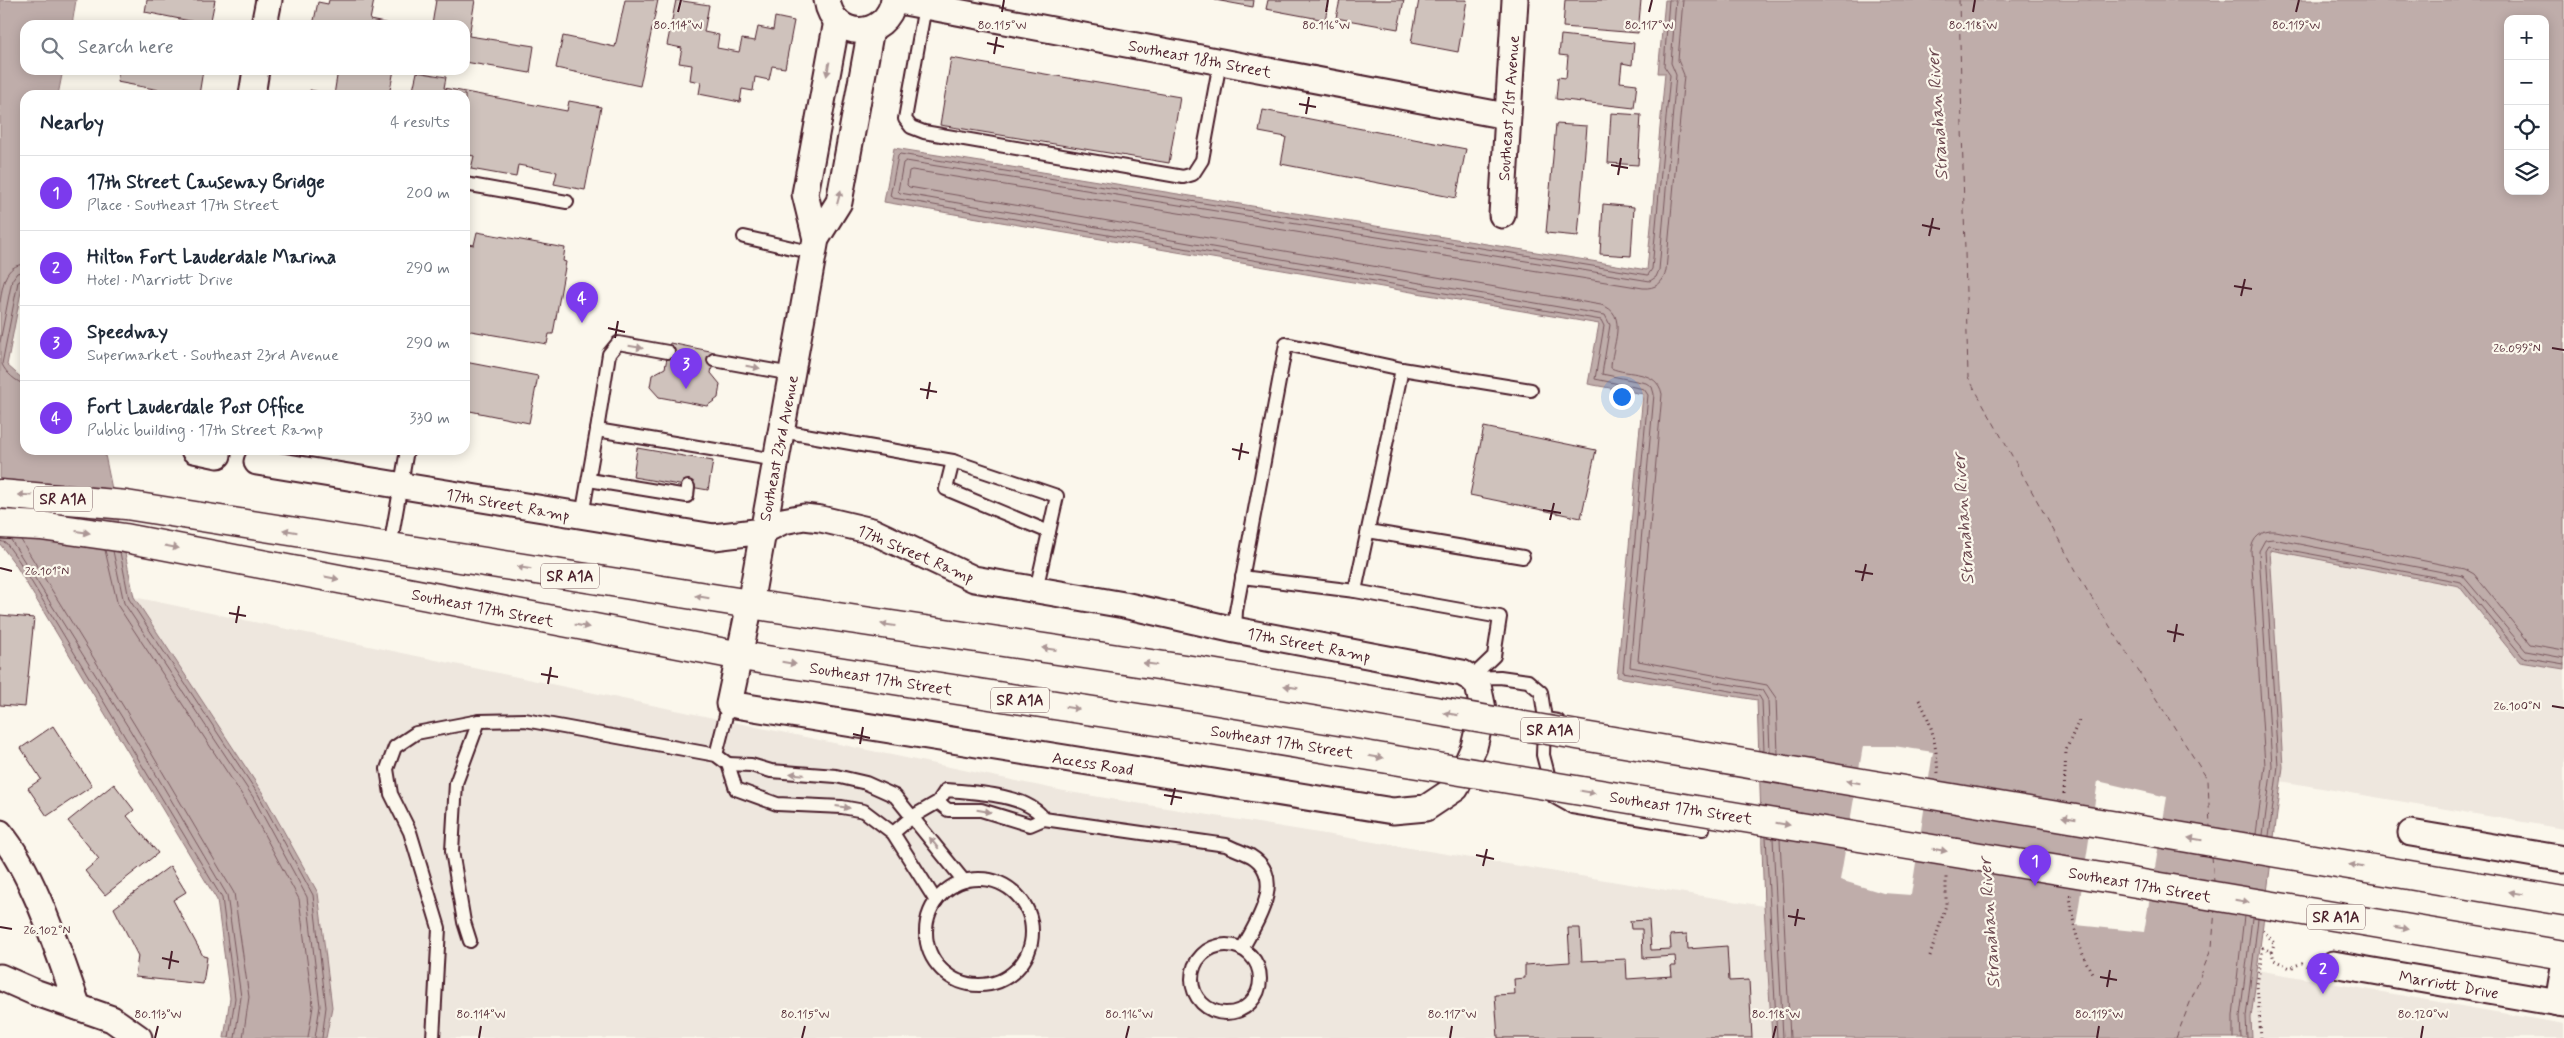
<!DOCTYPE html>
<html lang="en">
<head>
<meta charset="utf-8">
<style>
	:root { --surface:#fff; --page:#f2f2f3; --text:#1f2937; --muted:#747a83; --line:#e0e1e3; --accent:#7c3aed }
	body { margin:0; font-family:Mynerve,sans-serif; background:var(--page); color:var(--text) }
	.controls { position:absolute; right:15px; top:15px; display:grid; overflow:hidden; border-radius:10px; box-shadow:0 2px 12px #0003 }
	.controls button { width:45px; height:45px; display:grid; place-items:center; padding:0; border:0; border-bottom:1px solid var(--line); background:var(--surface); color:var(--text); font:25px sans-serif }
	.you { position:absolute; left:1621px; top:396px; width:18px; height:18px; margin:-12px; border:4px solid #fff; border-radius:50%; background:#1a73e8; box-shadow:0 0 0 8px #1a73e833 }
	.badge { display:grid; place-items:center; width:32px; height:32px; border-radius:50%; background:var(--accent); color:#fff; font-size:16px; font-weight:700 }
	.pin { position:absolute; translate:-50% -41px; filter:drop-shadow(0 1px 2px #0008) }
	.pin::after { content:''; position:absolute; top:26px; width:18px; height:15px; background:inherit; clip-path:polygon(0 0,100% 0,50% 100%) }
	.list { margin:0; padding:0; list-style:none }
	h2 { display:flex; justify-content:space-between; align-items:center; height:65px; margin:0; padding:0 20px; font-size:21px }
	h2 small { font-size:16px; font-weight:400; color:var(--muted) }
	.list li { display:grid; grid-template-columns:32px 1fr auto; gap:15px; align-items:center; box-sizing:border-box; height:75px; padding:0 20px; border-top:1px solid var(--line) }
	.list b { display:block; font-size:19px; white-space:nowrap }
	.list p { margin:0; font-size:16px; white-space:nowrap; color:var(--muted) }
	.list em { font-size:16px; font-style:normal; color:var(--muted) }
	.icon { flex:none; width:28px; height:28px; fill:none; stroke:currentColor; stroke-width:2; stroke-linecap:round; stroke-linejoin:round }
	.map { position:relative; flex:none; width:2564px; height:1038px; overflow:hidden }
	.search { position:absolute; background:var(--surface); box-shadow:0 2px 12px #0003; left:20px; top:20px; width:450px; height:55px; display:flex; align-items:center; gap:12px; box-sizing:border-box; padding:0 18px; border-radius:15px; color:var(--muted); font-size:19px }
	.panel { position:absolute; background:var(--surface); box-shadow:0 2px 12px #0003; left:20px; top:90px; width:450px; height:365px; border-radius:15px }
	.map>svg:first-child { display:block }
</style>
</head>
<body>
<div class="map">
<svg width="2564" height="1038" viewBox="0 0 2564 1038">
	<rect width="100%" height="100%" fill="#fbf7ec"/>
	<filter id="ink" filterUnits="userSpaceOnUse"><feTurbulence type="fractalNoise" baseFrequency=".02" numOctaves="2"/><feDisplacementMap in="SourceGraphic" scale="10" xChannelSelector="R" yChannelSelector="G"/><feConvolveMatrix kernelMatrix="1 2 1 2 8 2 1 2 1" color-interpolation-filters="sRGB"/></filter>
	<g filter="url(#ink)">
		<!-- built -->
		<g fill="#eee7de">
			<path d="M2270 549 2459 586 2520 662 2564 669V829L2280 781Z"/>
			<path d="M134 597 1069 792 1764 906 1772 1038H326L332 1007 318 893 262 792Z"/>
			<path d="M2257 970 2564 1024V1038H2252L2251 1018Z"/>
		</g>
		<!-- water -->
		<g fill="#bfadaa" stroke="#907477" fill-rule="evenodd">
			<path d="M0 0H76L72 25H25V70H63L58 95H25V271L7 365 25 381V450H104L134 597 262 792 318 893 332 1007 326 1038H224L230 998 217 900 15 564 0 544Z"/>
			<path d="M1665 0H2564V669L2520 662 2459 586 2270 550 2283 767 2251 1018 2252 1038H1772L1764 906 1757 700 1617 677 1643 394 1588 384 1599 324 884 202 894 148 1647 270 1665 73H1658ZM2508 19H2545V191H2508Z"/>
		</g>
		<!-- pier -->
		<g fill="#fbf7ec">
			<path d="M1863 746H1894L1933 752 1911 895 1883 893 1840 880Z"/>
			<path d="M2098 781 2167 797 2144 932 2076 925Z"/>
		</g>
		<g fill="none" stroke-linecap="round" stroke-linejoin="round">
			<!-- shore -->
			<g stroke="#79585e" stroke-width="1">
				<path d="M1669 0 1664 66 1670 75 1652 269 1648 275 900 154 898 156 890 196 893 198 1601 320 1604 326 1595 379 1644 389 1648 395 1623 672 1759 696 1762 701 1764 751"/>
				<path d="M1676 0 1671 63 1676 75 1659 270 1656 277 1650 281 906 161 903 163 898 191 900 193 1605 315 1610 325 1602 374 1646 383 1652 387 1654 394 1630 667 1762 690 1768 700 1770 752"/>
				<path d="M1683 0 1678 60 1684 75 1666 270C1664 283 1655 289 1643 288L912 170 909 171 907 185 909 187 1601 305C1630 313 1611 348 1611 368 1628 376 1657 369 1662 394L1638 661 1767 685 1776 698 1778 754"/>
				<path d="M25 278 18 282 2 364C5 372 17 383 25 384"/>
				<path d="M0 302C3 285 4 265 25 264"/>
				<path d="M0 342 12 280 17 273 25 271"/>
				<path d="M11 540 130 730 227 895 241 997 235 1038"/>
				<path d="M21 540 136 727 234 893 249 997 243 1038"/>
				<path d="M0 541 6 543 19 561 222 898 235 998 229 1038"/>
				<path d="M105 550 118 606 246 801 299 899 313 1006 308 1038"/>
				<path d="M113 551 124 603 253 797 307 897 320 1006 315 1038"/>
				<path d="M120 552 129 599 258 794 313 895 326 1007 322 1038"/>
				<path d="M2256 834 2265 766 2251 551C2252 538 2261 530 2275 531L2465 569 2474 574 2530 644 2564 650"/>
				<path d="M2263 835 2272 766 2259 551 2265 540 2273 539 2463 576 2526 651 2564 658"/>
				<path d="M2269 836 2278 766 2265 551 2268 546 2461 582 2523 657 2564 664"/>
				<path d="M1766 837 1777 1038"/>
				<path d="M1773 838 1783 1038"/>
				<path d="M1780 839 1790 1038"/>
				<path d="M2233 1038V1016L2244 916"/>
				<path d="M2241 1038 2240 1017 2252 918"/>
				<path d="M2247 1038 2246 1017 2258 919"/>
			</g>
			<!-- ferry -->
			<g stroke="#6d4a51" stroke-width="1" stroke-dasharray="6 5" stroke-linecap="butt">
				<path d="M1959 0 1968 377 2088 592 2208 780 2210 827"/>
				<path d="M2212 856 2214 882"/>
				<path d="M2176 1038 2212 947 2215 909"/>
			</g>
		</g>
		<!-- building -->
		<g fill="#cfc2bc" stroke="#4a1f2b">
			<path d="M147 0H215L210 25 145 12Z"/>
			<path d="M329 0H374L370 20 394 25H313L318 2 328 4Z"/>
			<path d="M436 0H475L469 36 534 46 530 73 465 62V25H432Z"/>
			<path d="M625 0H658L640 86 556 68 563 36 615 47Z"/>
			<path d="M676 0 709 5 704 32 719 35 717 48 739 52 742 39 755 41 758 27 773 30 775 17 794 21 785 68 772 66 769 80 755 77 753 91 742 89 740 102 699 94 701 82 690 80 692 65 679 63 682 48 667 45Z"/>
			<path d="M1215 0H1254L1253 7Z"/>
			<path d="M1268 0H1329L1325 20 1266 9Z"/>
			<path d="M1340 0H1404L1398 29 1336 18Z"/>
			<path d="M1419 0H1467L1458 52 1411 43Z"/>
			<path d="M1565 0H1641L1638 33 1563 27Z"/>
			<path d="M1561 35 1634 43 1632 65 1622 63 1620 82 1637 84 1634 108 1556 99 1558 77 1566 78 1568 56 1559 55Z"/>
			<path d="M951 58 1180 97 1169 163 940 125Z"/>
			<path d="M119 70H203L199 95H186L117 82Z"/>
			<path d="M338 70H394L389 95H309L310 90 334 95Z"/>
			<path d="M417 72 446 77 444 88 567 111 569 101 601 107 585 190 554 184 557 172 518 165 516 177 471 169 474 156 465 154V95H412Z"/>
			<path d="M1263 110 1466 149 1456 198 1281 164 1286 137 1259 132Z"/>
			<path d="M1611 113 1641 115 1638 165 1608 163Z"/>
			<path d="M1556 124 1587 126 1578 236 1546 233Z"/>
			<path d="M1603 204 1634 207 1631 256 1600 254Z"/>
			<path d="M477 232 565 248 563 261 566 262 553 334H549L547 344 465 330V260L468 244 474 245Z"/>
			<path d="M670 343 715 352 711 373 720 384 718 398 707 406 659 397 650 387 652 375 665 368Z"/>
			<path d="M465 362 538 376 529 423 465 410Z"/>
			<path d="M1484 427 1596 450 1581 518 1470 495Z"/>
			<path d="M637 448 713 461 708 490 633 477Z"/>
			<path d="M0 615 34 618 25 707 0 705Z"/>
			<path d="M53 726 92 786 47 816 28 788 41 779 21 748Z"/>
			<path d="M114 784 134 810 127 816 158 853 105 895 85 871 99 859 68 821Z"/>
			<path d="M170 866 186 892 173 900 203 956 207 957 203 984 135 977 138 956 114 908Z"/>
			<path d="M1649 920 1651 950 1671 949 1670 935 1687 934 1688 949 1727 946 1729 981 1749 980 1752 1038H1498L1495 995 1515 994 1514 979 1525 978V965L1570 962 1568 928H1580L1582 961 1626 959 1627 979 1672 976 1671 966H1676L1675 956 1643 958 1642 929H1631L1630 921Z"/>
		</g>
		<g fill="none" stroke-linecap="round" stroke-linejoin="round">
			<defs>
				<g id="lane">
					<path d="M925 6 905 119 911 127 924 132 1183 177 1193 174 1202 160 1220 62"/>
					<path d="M465 184 567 202"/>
					<path d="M744 237 814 253"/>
					<path d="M714 360 792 374"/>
					<path d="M597 430 609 354 618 343 668 352"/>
					<path d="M782 431 953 461 1057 496 1036 590"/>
					<path d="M953 461 946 489 1049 532"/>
					<path d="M589 480 687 496 688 487"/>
					<path d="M582 516 597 430 776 460"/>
					<path d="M1368 531 1523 557"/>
					<path d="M390 547 407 450"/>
					<path d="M1242 577 1355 591 1500 617 1494 656 1471 678"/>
					<path d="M1355 591 1402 369"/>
					<path d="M1235 630 1236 611 1286 344 1402 369 1531 390"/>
					<path d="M1471 678 1500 677 1528 681 1541 692 1545 719 1558 721"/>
					<path d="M1544 726 1543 755 1554 797 1572 807 1703 829"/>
					<path d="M716 755 729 704"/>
					<path d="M728 764 751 765 771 771 836 776 866 783 895 796 964 881"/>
					<path d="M1044 819 1226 845C1234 849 1243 852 1251 856 1287 878 1256 923 1242 949"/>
					<path d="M893 833 912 817 938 802 946 790C973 792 1028 794 1044 819L1030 825 981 810H948L938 802"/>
					<circle cx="979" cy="932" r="53"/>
					<path d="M470 941 464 922 452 851 456 783 479 721"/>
					<circle cx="1226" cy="979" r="34"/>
					<path d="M433 1038 439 928 410 832 391 794 387 769 395 747 416 733 479 721 525 720 716 755 728 764 736 789 777 804 842 807 864 811 893 833 936 901"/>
				</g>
				<g id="street">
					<path d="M827 0C833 41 886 40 894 0"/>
					<path d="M894 0 1506 116"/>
					<path d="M264 25 269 0"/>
					<path d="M252 95 256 70"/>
					<path d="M1502 215 1515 0"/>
					<path d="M816 239 805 194 837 21"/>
					<path d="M194 450 218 455"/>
					<path d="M257 462 714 537 763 531 783 521 804 517 821 519 872 531 974 579 1124 605 1235 630 1462 673 1471 678 1478 685 1483 709 1474 747 1456 788 1426 808 1393 811 729 704 750 604 816 239 839 202 871 29"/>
					<path d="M0 833C35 875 59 955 78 1007"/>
					<path d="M2411 833 2564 859"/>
					<path d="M2333 964 2564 1004"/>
					<path d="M0 977 34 992 112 1019 139 1038"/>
					<path d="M2558 1003 2564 967"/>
				</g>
				<g id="primary">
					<path d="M0 494 126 505 750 604 1198 671"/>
					<path d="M0 524 41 526 125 538 741 656 1189 726"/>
					<path d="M2117 826 2564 901"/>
					<path d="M2107 878 2564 955"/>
				</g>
			</defs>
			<!-- lane casing -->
			<use href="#lane" stroke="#4a1f2b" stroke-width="16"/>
			<!-- street casing -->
			<use href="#street" stroke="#4a1f2b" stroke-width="29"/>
			<!-- primary casing -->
			<use href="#primary" stroke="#4a1f2b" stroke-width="31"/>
			<!-- path -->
			<g stroke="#4a1f2b" stroke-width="3" stroke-dasharray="1 4" stroke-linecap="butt">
				<path d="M1919 700C1933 724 1936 746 1938 773"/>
				<path d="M2064 794 2066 750 2080 718"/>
				<path d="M2070 895C2073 925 2077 946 2092 973"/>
				<path d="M2263 930 2274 943 2272 952 2274 960 2290 968 2302 963 2312 969"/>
				<path d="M1930 956 1946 905V874"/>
				<path d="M2261 1038 2257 985 2263 948 2272 952"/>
			</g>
			<!-- lane -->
			<use href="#lane" stroke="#fbf7ec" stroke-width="12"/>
			<!-- street -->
			<use href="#street" stroke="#fbf7ec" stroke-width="25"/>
			<!-- primary -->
			<use href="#primary" stroke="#fbf7ec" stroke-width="28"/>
			<defs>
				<g id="primary-bridge">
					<path d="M1198 671 2117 826"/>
					<path d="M1189 726 2107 878"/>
				</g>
			</defs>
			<!-- primary-bridge casing -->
			<use href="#primary-bridge" stroke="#4a1f2b" stroke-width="31" stroke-linecap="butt"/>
			<!-- primary-bridge -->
			<use href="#primary-bridge" stroke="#fbf7ec" stroke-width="28"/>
		</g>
		<!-- one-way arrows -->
		<defs><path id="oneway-solid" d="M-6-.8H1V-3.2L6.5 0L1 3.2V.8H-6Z" transform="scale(1.25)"/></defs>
		<g fill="#ab9695">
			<use href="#oneway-solid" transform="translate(828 69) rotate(101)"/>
			<use href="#oneway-solid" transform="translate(839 197) rotate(-75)"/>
			<use href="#oneway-solid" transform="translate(636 347) rotate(10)"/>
			<use href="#oneway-solid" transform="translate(753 367) rotate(10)"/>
			<use href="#oneway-solid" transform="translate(25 495) rotate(-177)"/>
			<use href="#oneway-solid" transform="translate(290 531) rotate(-171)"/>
			<use href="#oneway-solid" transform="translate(83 532) rotate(8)"/>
			<use href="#oneway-solid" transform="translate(172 547) rotate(11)"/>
			<use href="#oneway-solid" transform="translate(524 568) rotate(-171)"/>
			<use href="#oneway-solid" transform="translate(332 578) rotate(11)"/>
			<use href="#oneway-solid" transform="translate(702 597) rotate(-171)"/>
			<use href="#oneway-solid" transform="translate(888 625) rotate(-172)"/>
			<use href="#oneway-solid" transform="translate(582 626) rotate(11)"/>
			<use href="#oneway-solid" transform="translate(1049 649) rotate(-172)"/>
			<use href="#oneway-solid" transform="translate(789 663) rotate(9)"/>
			<use href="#oneway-solid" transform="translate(1150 664) rotate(-172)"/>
			<use href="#oneway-solid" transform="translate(1291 687) rotate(-170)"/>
			<use href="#oneway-solid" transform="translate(1072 708) rotate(9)"/>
			<use href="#oneway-solid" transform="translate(1451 714) rotate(-170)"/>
			<use href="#oneway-solid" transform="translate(1376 757) rotate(9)"/>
			<use href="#oneway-solid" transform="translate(797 774) rotate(-175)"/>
			<use href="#oneway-solid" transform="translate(1853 782) rotate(-170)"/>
			<use href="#oneway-solid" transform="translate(1588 792) rotate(9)"/>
			<use href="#oneway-solid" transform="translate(843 807) rotate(8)"/>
			<use href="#oneway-solid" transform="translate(984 811) rotate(9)"/>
			<use href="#oneway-solid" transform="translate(2069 818) rotate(-170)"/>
			<use href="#oneway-solid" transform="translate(1783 824) rotate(9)"/>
			<use href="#oneway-solid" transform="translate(2195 839) rotate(-171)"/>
			<use href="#oneway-solid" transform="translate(934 843) rotate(-129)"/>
			<use href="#oneway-solid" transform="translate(1940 850) rotate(10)"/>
			<use href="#oneway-solid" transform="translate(2356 866) rotate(-170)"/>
			<use href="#oneway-solid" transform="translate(2516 893) rotate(-170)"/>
			<use href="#oneway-solid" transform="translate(2242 901) rotate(10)"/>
			<use href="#oneway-solid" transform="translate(2402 928) rotate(10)"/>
		</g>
	</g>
	<!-- ticks -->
	<path fill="none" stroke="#4a1f2b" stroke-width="2" d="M678 12 681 0M1002 12 1004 0M1326 12 1328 0M1649 12 1652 0M1973 12 1975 0M2296 12 2299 0M987 43 1004 47M994 54 997 37M1299 104 1316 107M1306 114 1309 97M1611 165 1628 168M1618 175 1621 158M1922 225 1940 229M1929 236 1933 218M2234 286 2252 289M2241 296 2245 279M608 328 625 332M615 338 618 321M2552 348 2564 350M920 389 937 392M927 399 930 382M1232 449 1249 453M1239 460 1242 443M1543 510 1561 513M1550 520 1554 503M0 568 12 571M1855 571 1873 574M1862 581 1866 564M229 613 246 616M236 623 239 606M2167 631 2184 635M2174 642 2177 624M541 674 558 677M548 684 551 667M2552 706 2564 708M853 734 870 738M860 744 863 727M1164 795 1182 798M1171 805 1175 788M1476 855 1494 859M1483 866 1487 849M1788 916 1805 919M1795 926 1798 909M0 927 12 929M162 958 179 962M169 969 172 951M2100 977 2117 980M2107 987 2110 970M155 1038 158 1026M479 1038 481 1026M802 1038 805 1026M1126 1038 1129 1026M1450 1038 1452 1026M1773 1038 1776 1026M2097 1038 2099 1026M2421 1038 2423 1026"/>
	<g text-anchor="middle" stroke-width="4.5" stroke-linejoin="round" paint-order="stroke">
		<!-- shield labels -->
		<g fill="#fbf7ec" stroke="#7f6065" stroke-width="1">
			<rect x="34" y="486.5" width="58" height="25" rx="4"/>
			<rect x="541" y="563.5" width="58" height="25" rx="4"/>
			<rect x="991" y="687.5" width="58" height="25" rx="4"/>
			<rect x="1521" y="717.5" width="58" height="25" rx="4"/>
			<rect x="2307" y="904.5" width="58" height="25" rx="4"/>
		</g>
		<g font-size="15" font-weight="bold" fill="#4a1f2b">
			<text x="63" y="504">SR A1A</text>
			<text x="570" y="581">SR A1A</text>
			<text x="1020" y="705">SR A1A</text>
			<text x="1550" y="735">SR A1A</text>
			<text x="2336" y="922">SR A1A</text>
		</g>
		<!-- street labels -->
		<g font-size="16" fill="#4a1f2b" stroke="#fbf7ec">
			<text transform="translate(1200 58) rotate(11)" y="6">Southeast 18th Street</text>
			<text transform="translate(1508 108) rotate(-86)" y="6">Southeast 21st Avenue</text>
			<text transform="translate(778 448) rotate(-79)" y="6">Southeast 23rd Avenue</text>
			<text transform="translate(508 504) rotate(10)" y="6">17th Street Ramp</text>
			<text transform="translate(916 553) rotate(23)" y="6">17th Street Ramp</text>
			<text transform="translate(483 607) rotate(11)" y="6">Southeast 17th Street</text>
			<text transform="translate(1309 644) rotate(11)" y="6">17th Street Ramp</text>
			<text transform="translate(881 678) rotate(9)" y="6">Southeast 17th Street</text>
			<text transform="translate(1282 741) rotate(9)" y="6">Southeast 17th Street</text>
			<text transform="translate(1093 763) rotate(9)" y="6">Access Road</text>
			<text transform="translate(1681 807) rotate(9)" y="6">Southeast 17th Street</text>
			<text transform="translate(2140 884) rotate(10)" y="6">Southeast 17th Street</text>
			<text transform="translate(2449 984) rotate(10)" y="6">Marriott Drive</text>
		</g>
		<!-- water labels -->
		<g font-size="18" font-style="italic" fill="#6d4a51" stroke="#fbf7ec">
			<text transform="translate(1937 115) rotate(-94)" y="6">Stranahan River</text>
			<text transform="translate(1963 519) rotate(-94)" y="6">Stranahan River</text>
			<text transform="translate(1989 923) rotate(-94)" y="6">Stranahan River</text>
		</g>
	</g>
	<g font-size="12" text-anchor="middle" fill="#4a1f2b" stroke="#fbf7ec" stroke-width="4.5" stroke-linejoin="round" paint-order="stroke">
		<text x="678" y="29">80.114°W</text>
		<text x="1002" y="29">80.115°W</text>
		<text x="1326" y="29">80.116°W</text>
		<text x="1649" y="29">80.117°W</text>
		<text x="1973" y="29">80.118°W</text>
		<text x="2296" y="29">80.119°W</text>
		<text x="2517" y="352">26.099°N</text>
		<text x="47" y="575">26.101°N</text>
		<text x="2517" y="710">26.100°N</text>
		<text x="47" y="934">26.102°N</text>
		<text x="158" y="1018">80.113°W</text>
		<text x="481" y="1018">80.114°W</text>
		<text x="805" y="1018">80.115°W</text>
		<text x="1129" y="1018">80.116°W</text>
		<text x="1452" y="1018">80.117°W</text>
		<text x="1776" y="1018">80.118°W</text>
		<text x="2099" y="1018">80.119°W</text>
		<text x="2423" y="1018">80.120°W</text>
	</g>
</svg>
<div class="controls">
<button>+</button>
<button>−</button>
<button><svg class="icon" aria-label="locate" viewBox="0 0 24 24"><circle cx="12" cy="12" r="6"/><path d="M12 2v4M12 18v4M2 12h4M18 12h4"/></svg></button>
<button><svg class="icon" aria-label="layers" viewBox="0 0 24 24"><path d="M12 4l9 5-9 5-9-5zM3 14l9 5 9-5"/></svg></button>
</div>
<div class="you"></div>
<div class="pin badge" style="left:2035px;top:886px">1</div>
<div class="pin badge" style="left:2323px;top:994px">2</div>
<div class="pin badge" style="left:686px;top:389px">3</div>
<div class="pin badge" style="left:582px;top:323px">4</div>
<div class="search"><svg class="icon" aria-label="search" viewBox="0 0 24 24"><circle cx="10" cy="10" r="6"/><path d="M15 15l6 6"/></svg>Search here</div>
<section class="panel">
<h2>Nearby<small>4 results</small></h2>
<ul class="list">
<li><span class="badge">1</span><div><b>17th Street Causeway Bridge</b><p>Place · Southeast 17th Street</p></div><em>200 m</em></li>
<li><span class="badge">2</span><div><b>Hilton Fort Lauderdale Marina</b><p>Hotel · Marriott Drive</p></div><em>290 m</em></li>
<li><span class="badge">3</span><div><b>Speedway</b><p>Supermarket · Southeast 23rd Avenue</p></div><em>290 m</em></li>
<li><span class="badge">4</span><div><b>Fort Lauderdale Post Office</b><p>Public building · 17th Street Ramp</p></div><em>330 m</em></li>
</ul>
</section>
</div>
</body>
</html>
